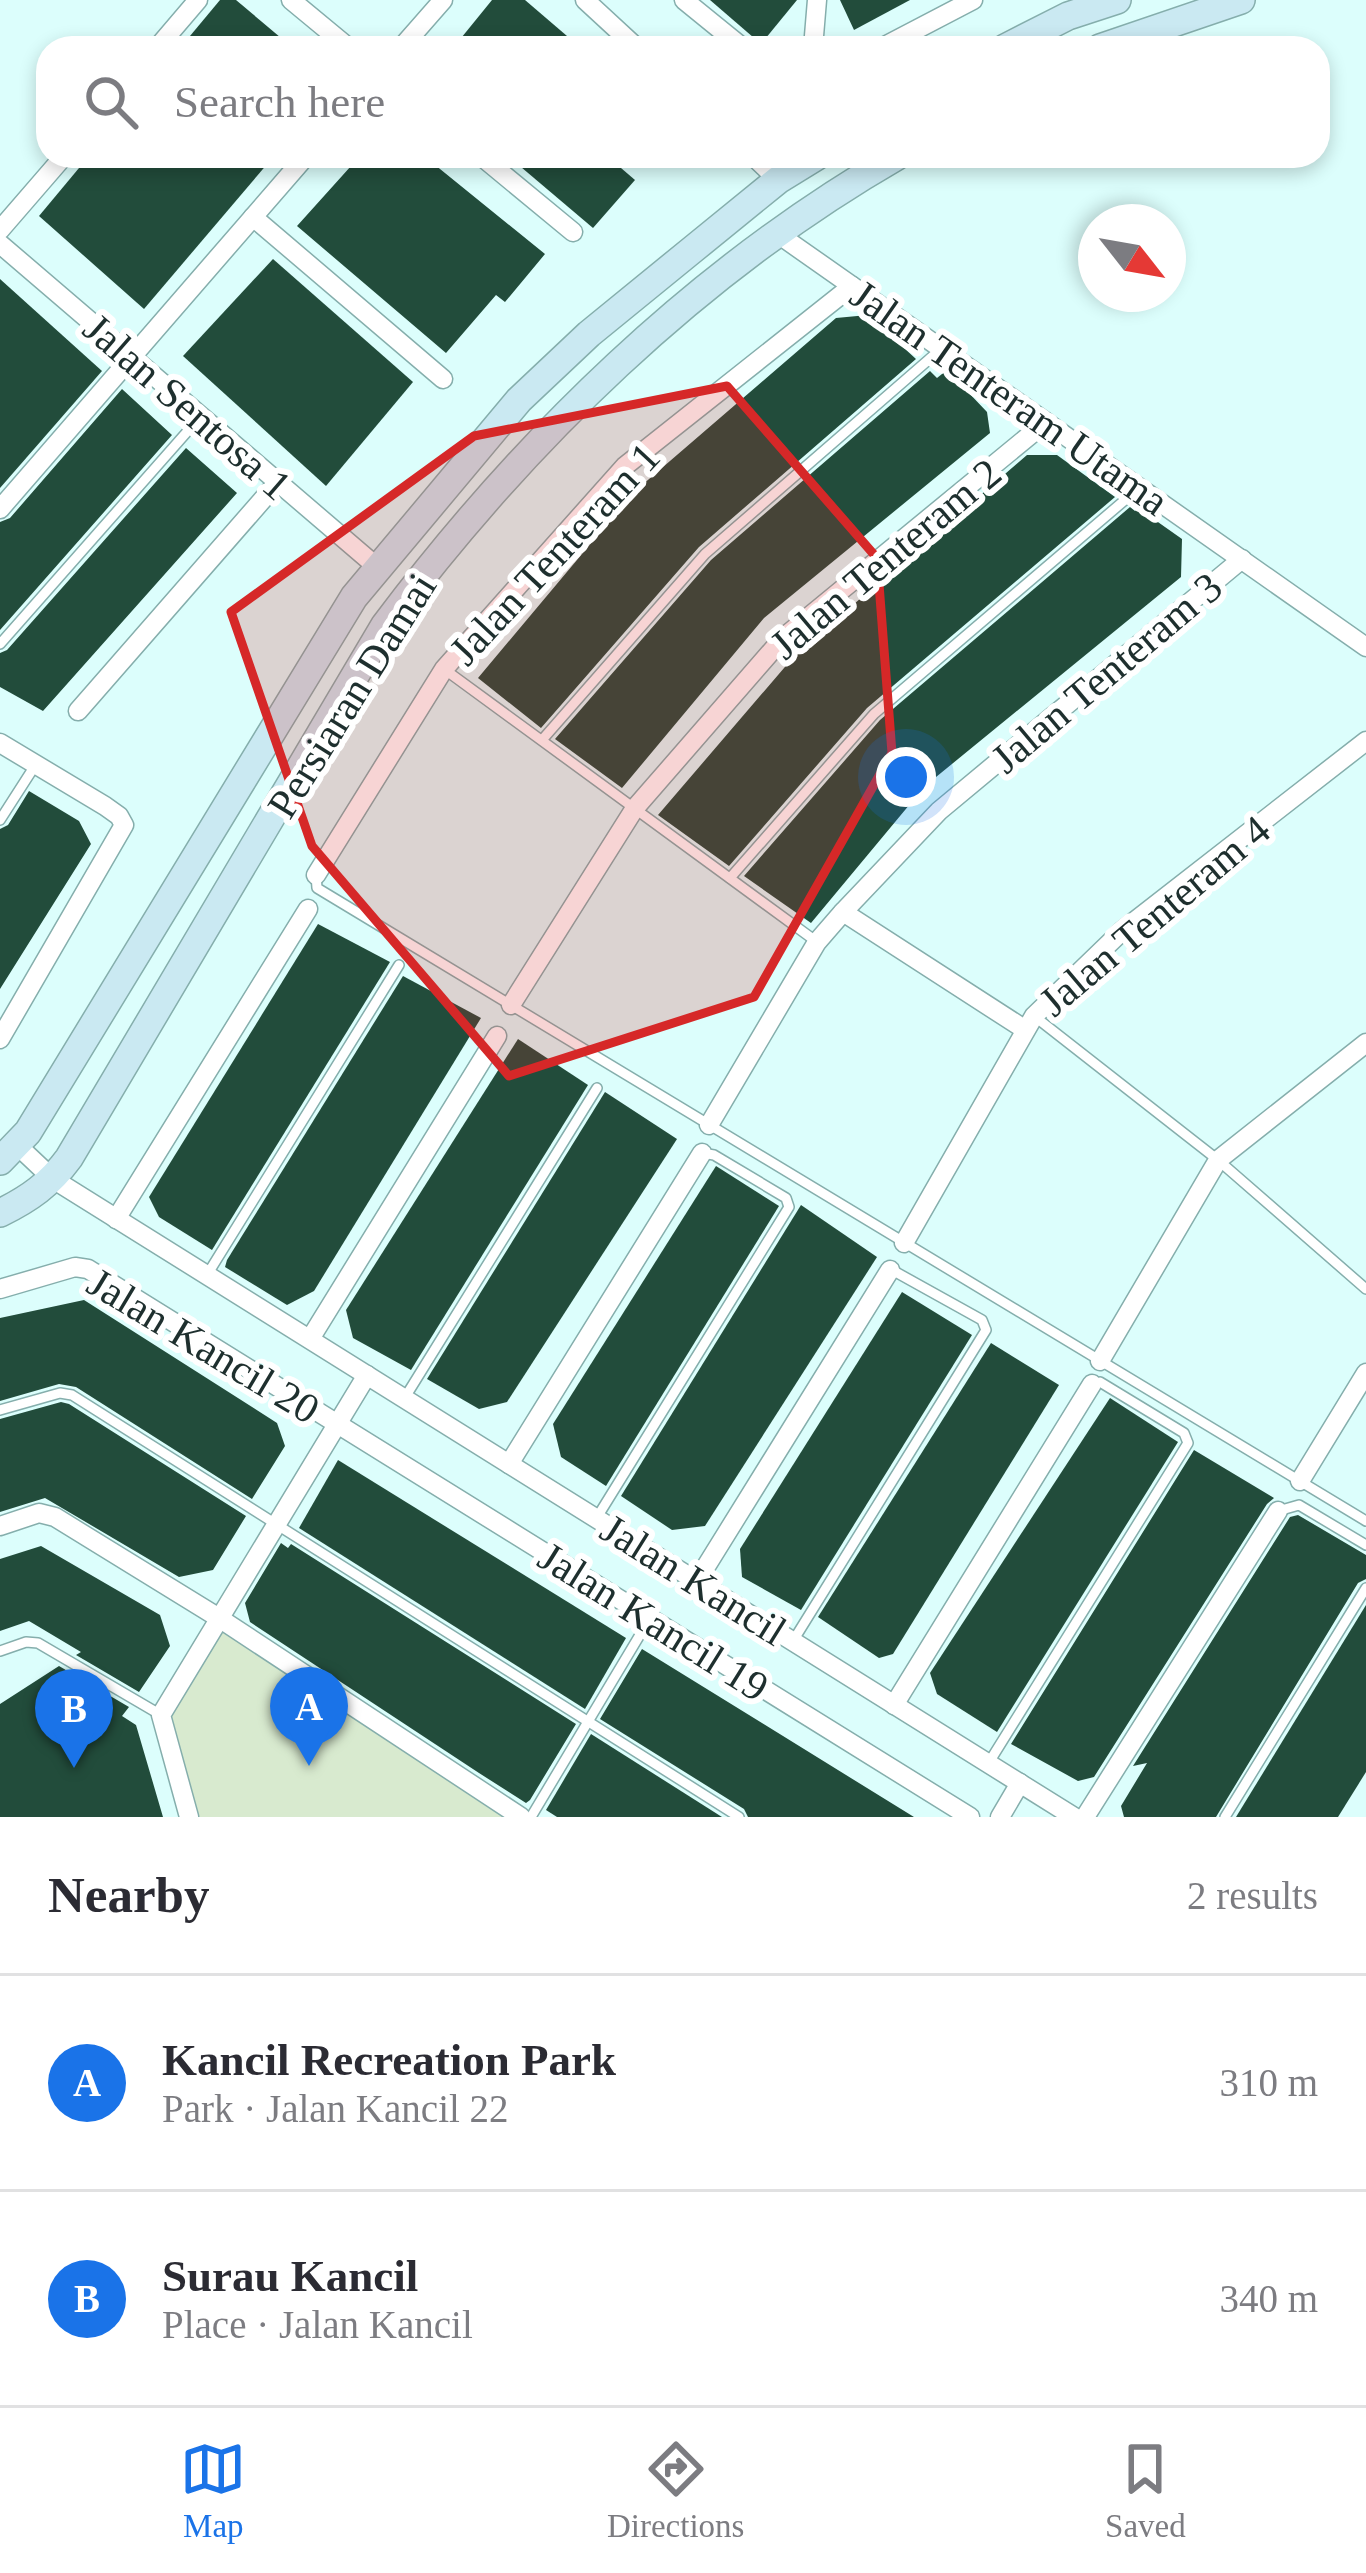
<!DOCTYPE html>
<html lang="en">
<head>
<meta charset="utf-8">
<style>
	:root { --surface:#fff; --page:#f2f2f3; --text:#2b2b33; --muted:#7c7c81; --line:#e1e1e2; --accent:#1a73e8 }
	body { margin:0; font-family:Georgia,serif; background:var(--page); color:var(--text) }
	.compass { position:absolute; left:1078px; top:204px; width:108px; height:108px; border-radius:50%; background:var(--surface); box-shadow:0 6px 18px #0003; rotate:121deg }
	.you { position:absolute; left:906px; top:777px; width:42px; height:42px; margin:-30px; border:9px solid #fff; border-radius:50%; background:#1a73e8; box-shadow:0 0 0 18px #1a73e833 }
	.badge { display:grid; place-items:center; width:78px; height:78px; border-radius:50%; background:var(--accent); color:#fff; font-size:39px; font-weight:700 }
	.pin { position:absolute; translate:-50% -99px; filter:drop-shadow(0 3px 6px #0008) }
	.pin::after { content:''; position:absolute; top:63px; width:42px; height:36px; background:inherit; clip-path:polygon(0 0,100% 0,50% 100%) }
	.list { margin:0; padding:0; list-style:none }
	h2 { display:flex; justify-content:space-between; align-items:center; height:156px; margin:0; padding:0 48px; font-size:51px }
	h2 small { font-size:39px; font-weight:400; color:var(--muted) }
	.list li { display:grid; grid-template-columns:78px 1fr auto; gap:36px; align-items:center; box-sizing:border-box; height:216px; padding:0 48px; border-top:3px solid var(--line) }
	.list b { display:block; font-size:45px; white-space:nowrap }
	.list p { margin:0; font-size:39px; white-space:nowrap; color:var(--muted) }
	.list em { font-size:39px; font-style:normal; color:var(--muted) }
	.icon { flex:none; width:66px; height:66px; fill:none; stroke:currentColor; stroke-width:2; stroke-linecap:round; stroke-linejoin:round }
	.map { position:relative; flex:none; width:1366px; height:1817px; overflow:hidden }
	.search { position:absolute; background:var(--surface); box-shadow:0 6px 18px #0003; left:36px; right:36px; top:36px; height:132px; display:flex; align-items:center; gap:30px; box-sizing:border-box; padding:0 42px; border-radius:36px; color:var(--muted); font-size:45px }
	.sheet { height:588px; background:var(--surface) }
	nav { display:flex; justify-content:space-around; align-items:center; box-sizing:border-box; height:168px; border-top:3px solid var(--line); background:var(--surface); font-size:33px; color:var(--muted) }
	nav a { display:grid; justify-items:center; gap:6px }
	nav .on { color:var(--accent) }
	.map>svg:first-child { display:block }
</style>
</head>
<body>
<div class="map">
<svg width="1366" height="1817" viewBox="0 0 1366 1817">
	<rect width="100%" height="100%" fill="#dcfefc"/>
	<!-- green -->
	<path fill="#d8eacf" d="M218 1617 521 1817H189L161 1715Z"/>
	<!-- building -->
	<g fill="#224c3b">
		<path d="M220 0H236L293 48H180Z"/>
		<path d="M492 0H525L581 48H453Z"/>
		<path d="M710 0H797L761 44Z"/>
		<path d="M840 0H910L854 30Z"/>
		<path d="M89 156H274L144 309 39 216Z"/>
		<path d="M360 156H424L545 254 505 302 496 295 446 353 297 226Z"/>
		<path d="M508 156H607L635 180 593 228Z"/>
		<path d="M273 259 413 382 326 486 183 356Z"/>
		<path d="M0 279 102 371 0 488Z"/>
		<path d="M868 315 916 359 699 547 541 728 478 678 634 492 836 318Z"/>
		<path d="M947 370 987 412 990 433 764 618 622 788 555 739 711 560 930 371 937 378Z"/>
		<path d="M122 389 172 435 0 630V522L10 518Z"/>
		<path d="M186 448 237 493 43 711 0 687V653L7 650Z"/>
		<path d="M1027 455H1057L1115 497 867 708 729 866 658 815 796 654Z"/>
		<path d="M1130 507 1135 511 1138 508 1182 539 1181 577 925 786 811 923 744 876 880 720Z"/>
		<path d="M29 791 79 821 91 844 0 989V829L8 825Z"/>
		<path d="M318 924 390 962 212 1250 159 1217 149 1197Z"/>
		<path d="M403 976 481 1018 314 1291 287 1305 225 1267 227 1260Z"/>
		<path d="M518 1039 588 1085 411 1370 353 1338 346 1310Z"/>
		<path d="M605 1092 677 1139 507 1402 479 1409 427 1379Z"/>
		<path d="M716 1166 779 1206 606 1486 561 1457 553 1424Z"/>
		<path d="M801 1205 877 1257 705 1526 672 1530 621 1496Z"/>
		<path d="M902 1292 972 1335 801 1610 742 1577 740 1549Z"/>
		<path d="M84 1300 277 1423 285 1446 252 1499 76 1387 59 1384 0 1401V1318Z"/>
		<path d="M991 1343 1059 1385 893 1654 879 1658 818 1617Z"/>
		<path d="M1110 1398 1178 1442 997 1732 937 1694 930 1673Z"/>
		<path d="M61 1402 69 1404 246 1516 213 1570 179 1577 45 1498 0 1512V1419Z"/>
		<path d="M1194 1450 1274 1498 1267 1504 1094 1777 1078 1781 1011 1744Z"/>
		<path d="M338 1460 626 1638 585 1709 299 1528Z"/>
		<path d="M1298 1515 1366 1555V1579L1358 1583 1216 1817H1124L1121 1806 1147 1763 1133 1766 1290 1517Z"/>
		<path d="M281 1543 288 1548 291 1544 576 1724 530 1800 526 1803 479 1773 250 1622 245 1603Z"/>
		<path d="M41 1546 160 1615 170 1646 139 1692 76 1655 81 1652 29 1621 0 1631V1559Z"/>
		<path d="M1366 1605V1772L1338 1817H1236Z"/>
		<path d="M642 1649 914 1817H748L744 1809 600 1719Z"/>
		<path d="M59 1666 129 1707 122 1716 136 1725 163 1817H0V1704Z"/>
		<path d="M591 1734 722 1817H557L546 1810Z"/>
	</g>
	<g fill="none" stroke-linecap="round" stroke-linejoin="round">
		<defs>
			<g id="lane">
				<path d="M0 644 201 416"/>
				<path d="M444 669 817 942"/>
				<path d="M542 740 705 554 941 349"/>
				<path d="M0 820 36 764"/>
				<path d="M316 875 317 888 1366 1521"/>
				<path d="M730 878 874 714 1139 488"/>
				<path d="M1034 1016 1218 1160 1366 1289"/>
				<path d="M207 1275 399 965"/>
				<path d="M404 1399 597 1088"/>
				<path d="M0 1410 60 1393 72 1395 739 1817"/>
				<path d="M1278 1511 1299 1505 1366 1545"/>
				<path d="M596 1519 789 1207 786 1198 714 1155 702 1153"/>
				<path d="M793 1641 986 1330 982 1320 892 1270"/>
				<path d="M0 1651 26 1642 38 1643 161 1715"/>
				<path d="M988 1764 1188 1443 1184 1433 1100 1382 1092 1384"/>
				<path d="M531 1817 650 1618"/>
				<path d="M1225 1817 1366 1588"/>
			</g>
			<g id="street">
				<path d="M291 0 349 48"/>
				<path d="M585 0 637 48"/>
				<path d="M684 0 743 48"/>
				<path d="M157 48 198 0"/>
				<path d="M401 48 443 0"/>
				<path d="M813 48 817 0"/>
				<path d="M881 48 973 0"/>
				<path d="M481 156 573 232"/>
				<path d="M753 156 778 180"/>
				<path d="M253 217 443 379"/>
				<path d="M0 230 64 156"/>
				<path d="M778 234 1366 647"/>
				<path d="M0 244 377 567"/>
				<path d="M0 509 306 156"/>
				<path d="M78 711 278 482"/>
				<path d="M0 743 105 806 119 816 124 825 0 1039"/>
				<path d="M316 875 444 669 625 466 852 286"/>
				<path d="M843 912 1024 1029"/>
				<path d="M511 1005 635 808 783 638 1046 422"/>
				<path d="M709 1125 817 942 843 912 939 811 1242 559"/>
				<path d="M18 1146 53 1179 1074 1817"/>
				<path d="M116 1219 308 909"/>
				<path d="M904 1243 1034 1016 1122 931 1366 741"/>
				<path d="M0 1289 75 1267 88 1269 970 1817"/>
				<path d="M310 1339 497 1036"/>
				<path d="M1100 1361 1218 1160 1366 1043"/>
				<path d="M509 1464 702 1153"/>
				<path d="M1300 1481 1366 1373"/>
				<path d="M0 1526 39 1513 55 1517 219 1618 521 1817"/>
				<path d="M697 1581 890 1270"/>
				<path d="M894 1705 1092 1384"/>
				<path d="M189 1817 161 1715 367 1375"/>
				<path d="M1000 1817 1020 1783"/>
				<path d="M1085 1817 1278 1511"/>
			</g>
			<g id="secondary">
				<path d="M1005 48 1068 16 1117 0"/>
				<path d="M1100 48 1241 0"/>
				<path d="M0 1161 28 1132 354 597 519 400 589 334 692 250 778 180 817 156"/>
				<path d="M0 1213C29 1199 50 1184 69 1158L385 625C524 440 696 272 897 156"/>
			</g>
		</defs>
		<!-- lane casing -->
		<use href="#lane" stroke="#85aeac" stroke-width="12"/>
		<!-- street casing -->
		<use href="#street" stroke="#85aeac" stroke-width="21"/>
		<!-- secondary casing -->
		<use href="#secondary" stroke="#85aeac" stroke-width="30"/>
		<!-- lane -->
		<use href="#lane" stroke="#fff" stroke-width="9"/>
		<!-- street -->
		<use href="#street" stroke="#fff" stroke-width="18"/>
		<!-- secondary -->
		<use href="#secondary" stroke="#cae9f2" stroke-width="27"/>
	</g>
	<!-- marked area -->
	<path fill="#d62828" fill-opacity="0.2" stroke="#d62828" stroke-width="9" stroke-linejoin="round" d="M727 386 877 558 892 753 754 997 509 1076 312 846 231 612 474 436Z"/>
	<g text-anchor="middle" stroke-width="12" stroke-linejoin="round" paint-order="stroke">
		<!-- street labels -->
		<g font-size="42" fill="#1e2f2e" stroke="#fff">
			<text transform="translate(1010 397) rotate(35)" y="15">Jalan Tenteram Utama</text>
			<text transform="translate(188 406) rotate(41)" y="15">Jalan Sentosa 1</text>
			<text transform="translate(554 553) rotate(-47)" y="15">Jalan Tenteram 1</text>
			<text transform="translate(885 558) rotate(-40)" y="15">Jalan Tenteram 2</text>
			<text transform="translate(1106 672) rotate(-40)" y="15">Jalan Tenteram 3</text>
			<text transform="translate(351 695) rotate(-58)" y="15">Persiaran Damai</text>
			<text transform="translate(1154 915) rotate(-40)" y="15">Jalan Tenteram 4</text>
			<text transform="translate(204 1345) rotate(31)" y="15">Jalan Kancil 20</text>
			<text transform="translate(694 1579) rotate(32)" y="15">Jalan Kancil</text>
			<text transform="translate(654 1621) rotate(32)" y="15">Jalan Kancil 19</text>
		</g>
	</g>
</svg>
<svg class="compass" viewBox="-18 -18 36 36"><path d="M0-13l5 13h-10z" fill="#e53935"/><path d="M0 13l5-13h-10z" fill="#7c7c81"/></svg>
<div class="you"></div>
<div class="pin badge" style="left:309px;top:1766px">A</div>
<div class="pin badge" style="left:74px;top:1768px">B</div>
<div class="search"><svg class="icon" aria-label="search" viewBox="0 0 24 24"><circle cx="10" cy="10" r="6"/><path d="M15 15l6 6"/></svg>Search here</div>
</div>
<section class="sheet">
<h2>Nearby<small>2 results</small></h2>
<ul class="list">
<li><span class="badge">A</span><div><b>Kancil Recreation Park</b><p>Park · Jalan Kancil 22</p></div><em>310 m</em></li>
<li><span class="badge">B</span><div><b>Surau Kancil</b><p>Place · Jalan Kancil</p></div><em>340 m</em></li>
</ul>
</section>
<nav>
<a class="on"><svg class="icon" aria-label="map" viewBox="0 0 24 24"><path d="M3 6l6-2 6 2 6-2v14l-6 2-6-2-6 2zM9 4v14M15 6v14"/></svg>Map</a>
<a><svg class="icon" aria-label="directions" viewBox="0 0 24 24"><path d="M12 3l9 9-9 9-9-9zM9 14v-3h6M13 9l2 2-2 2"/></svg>Directions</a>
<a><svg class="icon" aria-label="saved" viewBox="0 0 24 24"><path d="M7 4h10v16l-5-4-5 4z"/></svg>Saved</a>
</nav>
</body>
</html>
